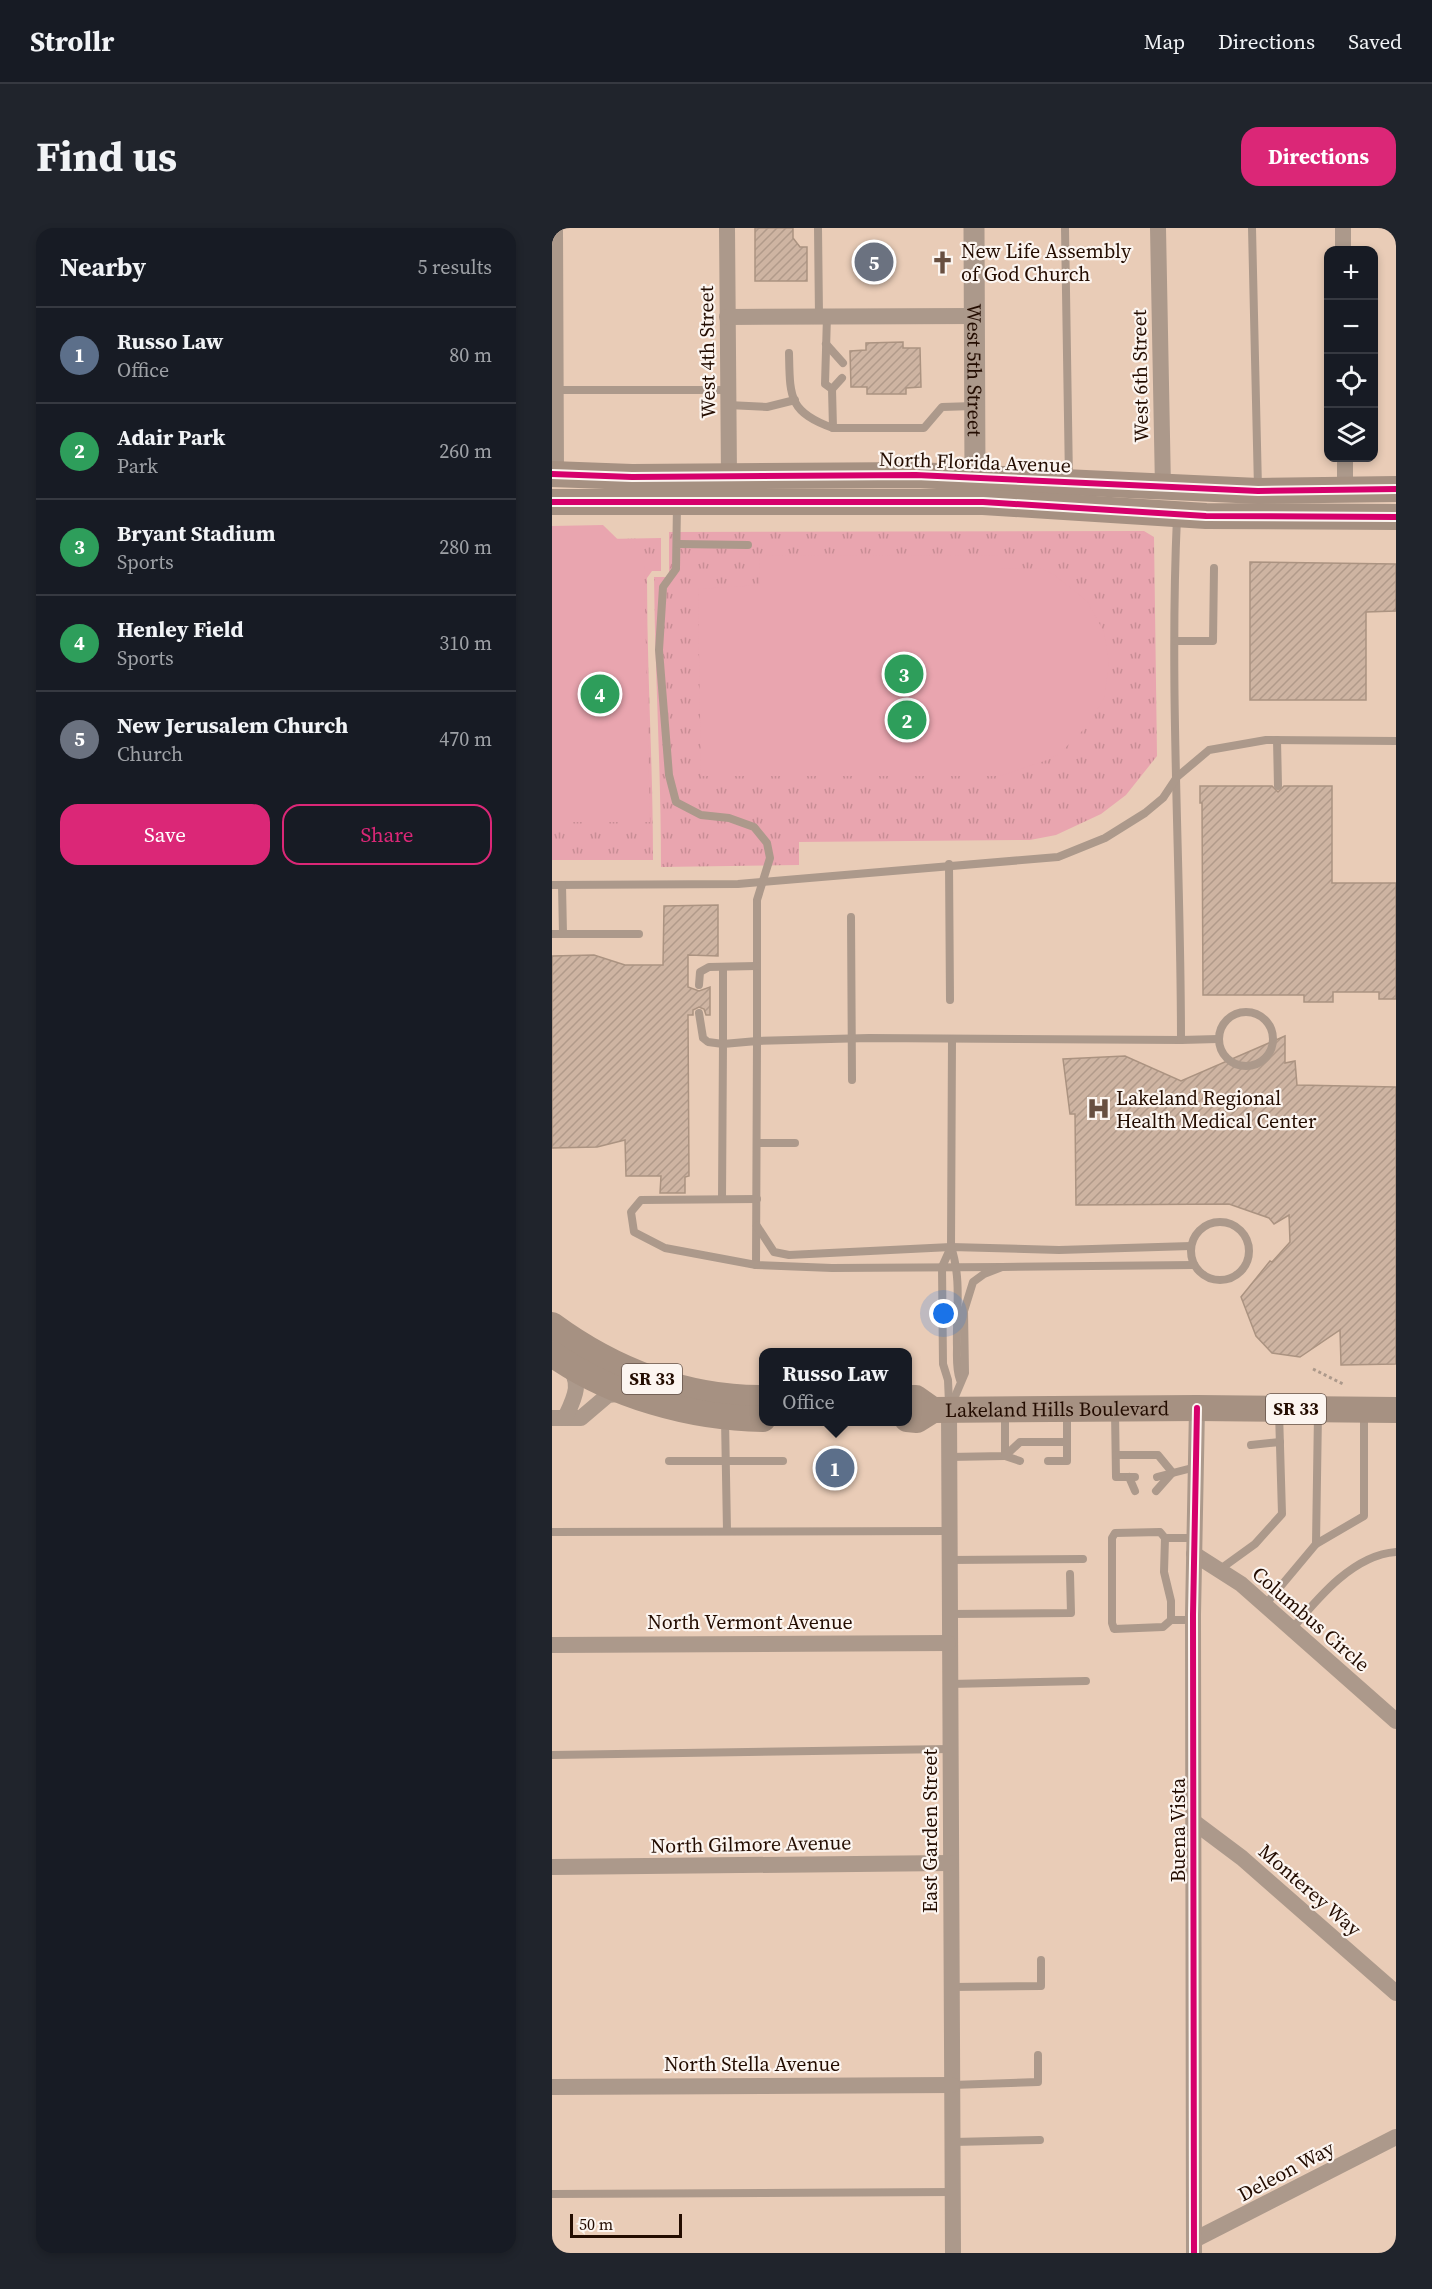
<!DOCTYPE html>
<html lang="en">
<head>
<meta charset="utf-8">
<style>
	:root { --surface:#171b24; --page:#20242c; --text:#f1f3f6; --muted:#9ea1a6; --line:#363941; --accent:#db2777 }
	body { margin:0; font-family:"Source Serif 4",serif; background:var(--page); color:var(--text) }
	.controls { position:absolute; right:18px; top:18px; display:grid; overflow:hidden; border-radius:12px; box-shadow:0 3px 9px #0003 }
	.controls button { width:54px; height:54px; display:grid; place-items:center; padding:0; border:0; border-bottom:2px solid var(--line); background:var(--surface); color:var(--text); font:30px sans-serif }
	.scale { position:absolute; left:18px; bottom:15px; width:112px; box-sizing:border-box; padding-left:6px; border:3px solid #230c00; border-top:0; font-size:16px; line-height:21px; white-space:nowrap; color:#230c00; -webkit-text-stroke:4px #fcf5f0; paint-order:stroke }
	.you { position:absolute; left:392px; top:1086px; width:21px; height:21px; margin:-15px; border:4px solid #fff; border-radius:50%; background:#1a73e8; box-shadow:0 0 0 9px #1a73e833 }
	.badge { display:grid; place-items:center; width:39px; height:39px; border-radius:50%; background:var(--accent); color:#fff; font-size:20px; font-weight:700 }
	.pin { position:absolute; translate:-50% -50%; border:3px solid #fff; box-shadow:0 2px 6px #0006 }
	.popup { position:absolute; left:207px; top:1120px; width:153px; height:78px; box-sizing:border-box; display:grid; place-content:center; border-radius:12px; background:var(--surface); filter:drop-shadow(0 2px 4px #0005); font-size:20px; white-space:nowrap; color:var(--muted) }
	.popup b { font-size:22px; color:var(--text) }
	.popup::after { content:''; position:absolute; left:50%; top:100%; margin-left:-12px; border:12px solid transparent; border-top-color:var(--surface) }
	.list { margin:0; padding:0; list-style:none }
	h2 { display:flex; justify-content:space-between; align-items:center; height:78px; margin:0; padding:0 24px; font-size:26px }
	h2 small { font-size:20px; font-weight:400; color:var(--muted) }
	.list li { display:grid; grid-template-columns:39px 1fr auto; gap:18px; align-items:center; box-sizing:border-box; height:96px; padding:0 24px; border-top:2px solid var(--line) }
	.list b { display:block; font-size:22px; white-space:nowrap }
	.list p { margin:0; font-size:20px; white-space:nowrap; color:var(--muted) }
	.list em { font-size:20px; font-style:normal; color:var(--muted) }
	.actions { display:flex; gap:12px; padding:18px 24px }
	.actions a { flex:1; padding:14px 0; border:2px solid var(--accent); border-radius:18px; text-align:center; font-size:21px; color:var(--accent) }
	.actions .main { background:var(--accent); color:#fff }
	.icon { flex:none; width:33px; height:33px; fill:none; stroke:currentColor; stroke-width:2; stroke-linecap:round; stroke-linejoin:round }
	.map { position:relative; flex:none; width:844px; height:2025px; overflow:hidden; border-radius:18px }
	header { display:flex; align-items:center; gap:36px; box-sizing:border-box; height:84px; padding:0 30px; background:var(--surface); border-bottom:2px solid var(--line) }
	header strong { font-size:28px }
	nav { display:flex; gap:33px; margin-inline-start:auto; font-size:21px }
	.intro { display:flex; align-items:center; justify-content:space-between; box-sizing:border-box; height:144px; padding:0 36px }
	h1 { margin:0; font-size:42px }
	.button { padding:15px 27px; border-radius:18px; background:var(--accent); color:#fff; font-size:21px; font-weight:700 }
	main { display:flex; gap:36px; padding:0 36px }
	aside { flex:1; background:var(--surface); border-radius:18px; box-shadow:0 3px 9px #0003 }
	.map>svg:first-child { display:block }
</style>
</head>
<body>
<header>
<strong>Strollr</strong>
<nav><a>Map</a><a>Directions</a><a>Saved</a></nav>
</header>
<div class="intro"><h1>Find us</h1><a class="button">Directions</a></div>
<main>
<aside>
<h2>Nearby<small>5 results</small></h2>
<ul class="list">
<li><span class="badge" style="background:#5c6f8a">1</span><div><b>Russo Law</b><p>Office</p></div><em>80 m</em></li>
<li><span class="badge" style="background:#2e9e5b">2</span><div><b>Adair Park</b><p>Park</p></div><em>260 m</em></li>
<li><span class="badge" style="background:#2e9e5b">3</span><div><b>Bryant Stadium</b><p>Sports</p></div><em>280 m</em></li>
<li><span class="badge" style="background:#2e9e5b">4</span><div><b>Henley Field</b><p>Sports</p></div><em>310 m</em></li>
<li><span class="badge" style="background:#6b7280">5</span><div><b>New Jerusalem Church</b><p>Church</p></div><em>470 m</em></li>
</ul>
<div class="actions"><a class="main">Save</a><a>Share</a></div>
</aside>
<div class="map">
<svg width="844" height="2025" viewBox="0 0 844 2025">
	<defs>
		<pattern id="grass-tufts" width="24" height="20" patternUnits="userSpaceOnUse" patternTransform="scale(1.5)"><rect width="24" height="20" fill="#e9a5af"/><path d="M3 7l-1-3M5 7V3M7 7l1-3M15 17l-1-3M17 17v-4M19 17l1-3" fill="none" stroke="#c88d95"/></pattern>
		<pattern id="building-hatch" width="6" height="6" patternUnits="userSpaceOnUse" patternTransform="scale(1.5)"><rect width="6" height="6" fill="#ceb4a2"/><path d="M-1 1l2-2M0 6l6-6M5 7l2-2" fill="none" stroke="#b19a8a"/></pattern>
	</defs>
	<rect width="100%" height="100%" fill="#e9ccb7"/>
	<!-- grass -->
	<g fill="url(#grass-tufts)">
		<path d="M592 303 602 309 605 528 574 567 549 586 504 607 478 612 247 614V637L109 639C109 542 103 446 102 349H117V304Z"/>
		<path d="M109 310V343H100L95 350C95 444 101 538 101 632H0V312Z"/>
	</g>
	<!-- pitch -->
	<g fill="#e9a5af">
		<path d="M51 297 92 337 98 594H0V298Z"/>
		<path d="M448 327V340L490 341 501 346 535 373 552 404 557 436 552 470 537 496 507 526 498 531 448 548H149L146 361 208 357 207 328Z"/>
	</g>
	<!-- building -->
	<g fill="url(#building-hatch)" stroke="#ab9381" stroke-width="1.5">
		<path d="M203 0H241V10L248 19H255V53H203Z"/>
		<path d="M351 114V120H368L369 159 354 160V166H315V159H299L298 123 314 122V115Z"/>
		<path d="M698 334 844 336V383L814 384V472H698Z"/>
		<path d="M648 558H720L726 564 732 558H780V655H844V771H827V764H781V774H752V767H651L650 575H648Z"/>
		<path d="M166 677V728L136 727V759L147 763 158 759V787H154L152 781 147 779 141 782V787H136L137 948 133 949V965H108L109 948H74L73 912 45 919 0 920V728L42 727 73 737H111L112 678Z"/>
		<path d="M733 808V835L743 833 745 857 844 859V1136L789 1137 788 1102 748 1129 720 1125 704 1108 689 1069 718 1033 720 1034 738 1014 737 987 722 996 717 990 677 976 524 977 523 886H518L511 831 573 828 629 853Z"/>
	</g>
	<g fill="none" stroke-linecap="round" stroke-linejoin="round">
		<!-- path -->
		<path stroke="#ac998b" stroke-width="3" stroke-dasharray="3 3" stroke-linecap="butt" d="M761 1141 793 1157"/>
		<!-- service -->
		<g stroke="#ac998b" stroke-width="8">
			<path d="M266 0 267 88"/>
			<path d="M513 0 517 252"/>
			<path d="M700 0 706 260"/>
			<path d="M274 116 291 135"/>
			<path d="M237 125C238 168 236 184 281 200L280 161 273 156 275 88"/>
			<path d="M280 161 290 150"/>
			<path d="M4 162H176"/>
			<path d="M176 177 215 179 243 172"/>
			<path d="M281 200H372L390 179 422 178"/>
			<path d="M125 277 124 341 111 359 107 422 117 547 124 574 149 587 177 590 202 599 215 615 218 630 205 672V813L317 810 629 812C629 638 617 464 625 289"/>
			<path d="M126 316 196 317"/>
			<path d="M624 413H661L662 340"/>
			<path d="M725 512 726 558"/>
			<path d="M397 636 398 772"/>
			<path d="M0 657 186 656 506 629 553 610 593 585 611 570 625 549 657 522 714 512 844 513"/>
			<path d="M299 689 300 852"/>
			<path d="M0 706H11L10 657"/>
			<path d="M11 706H87"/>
			<path d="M147 757 148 744 157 739 204 738"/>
			<circle cx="694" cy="811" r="27"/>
			<path d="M147 785 151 810 156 814 171 816V739"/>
			<path d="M400 811 399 1019C410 1051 404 1085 405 1119 405 1130 404 1141 408 1152"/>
			<path d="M629 812 666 811"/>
			<path d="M205 915H243"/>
			<path d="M170 971 171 816 205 813 204 1037 280 1040 450 1039"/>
			<circle cx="668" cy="1023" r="29"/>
			<path d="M205 998 222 1024 237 1027 399 1019 507 1022 639 1018"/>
			<path d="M204 1037 113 1020 82 1004 79 984 89 972 205 971"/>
			<path d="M397 1175 396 1152 391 1136 390 1039 399 1019"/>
			<path d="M399 1178 413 1145 412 1083 421 1054 432 1046 450 1039 642 1037"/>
			<path d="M563 1184 564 1249H583"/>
			<path d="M173 1191 175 1303"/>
			<path d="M699 1217 728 1214"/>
			<path d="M564 1227H606L620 1244"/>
			<path d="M397 1229 453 1228V1185"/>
			<path d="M117 1233H231"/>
			<path d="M468 1233 453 1228 468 1214H514"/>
			<path d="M496 1233H515V1183"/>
			<path d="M577 1249 583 1263"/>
			<path d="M605 1249 644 1239"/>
			<path d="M604 1263 620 1245"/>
			<path d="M0 1304 397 1303"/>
			<path d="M613 1310 612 1344 619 1373V1392"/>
			<path d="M764 1316 812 1288V1185"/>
			<path d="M397 1332 531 1331"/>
			<path d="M667 1342 703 1316 730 1286 727 1184"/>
			<path d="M713 1377 764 1316 766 1185"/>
			<path d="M397 1386 519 1385 518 1346"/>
			<path d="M641 1392H619L611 1399 562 1401 560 1395V1310L563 1305 608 1304 613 1310H642"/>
			<path d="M740 1401C766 1370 801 1327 844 1324"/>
			<path d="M398 1456 534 1453"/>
			<path d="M0 1527 398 1521"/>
			<path d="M400 1759 489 1758V1732"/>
			<path d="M400 1857 486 1854V1827"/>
			<path d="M401 1914 488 1912"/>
			<path d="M0 1966 401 1964"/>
		</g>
		<!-- minor -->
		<g stroke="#ac998b" stroke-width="16">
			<path d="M3 0 4 246"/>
			<path d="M175 0 177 248"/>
			<path d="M606 0 611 260"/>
			<path d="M791 0V22"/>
			<path d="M175 89 423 88"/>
			<path d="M793 230V262"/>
			<path d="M397 1182 401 2025"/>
			<path d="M0 1190H29L56 1167 74 1165"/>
			<path d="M13 1190C22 1171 32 1153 14 1137"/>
			<path d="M642 1326 689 1356 844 1493"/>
			<path d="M0 1417 396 1415"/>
			<path d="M642 1594 690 1630 844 1765"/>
			<path d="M0 1639 398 1635"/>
			<path d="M0 1859 400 1857"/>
			<path d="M642 2012 844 1909"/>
			<path d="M642 2025 641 1387 645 1180"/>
		</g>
		<!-- tertiary -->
		<path stroke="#ac998b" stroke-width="21" id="s1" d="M422 0 423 248"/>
		<!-- primary -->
		<g stroke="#a69182" stroke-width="26">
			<path d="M0 246 80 249 364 247 706 263 844 261"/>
			<path d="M0 274H431L654 288 844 289"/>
			<path d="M0 1097C61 1142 135 1171 211 1170"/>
			<path d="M0 1126C60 1168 139 1190 211 1191"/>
			<path d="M355 1170H364L381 1182"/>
			<path id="s2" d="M355 1191 365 1192 381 1182 645 1180 844 1182"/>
		</g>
		<defs>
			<g id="cycleway">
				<path d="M0 246 80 249 364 247 706 263 844 261"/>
				<path d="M0 274H431L654 288 844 289"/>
				<path d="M642 2025 641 1387 645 1180"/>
			</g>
		</defs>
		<!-- cycleway casing -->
		<use href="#cycleway" stroke="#fcf5f0" stroke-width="10"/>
		<!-- cycleway -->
		<use href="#cycleway" stroke="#d6006c" stroke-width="6"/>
	</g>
	<!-- icons -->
	<defs>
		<symbol id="church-bare" viewBox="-9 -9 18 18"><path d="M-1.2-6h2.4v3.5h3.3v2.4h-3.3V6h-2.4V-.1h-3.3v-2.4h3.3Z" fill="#684f40" stroke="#fcf5f0" stroke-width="2.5" paint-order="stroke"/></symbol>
		<symbol id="hospital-bare" viewBox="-9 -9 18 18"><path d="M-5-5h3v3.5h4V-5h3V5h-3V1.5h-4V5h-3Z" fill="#684f40" stroke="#fcf5f0" stroke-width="2.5" paint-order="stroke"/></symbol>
	</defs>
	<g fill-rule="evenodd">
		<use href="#church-bare" x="374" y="18" width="33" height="33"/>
		<use href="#hospital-bare" x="530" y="864" width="33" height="33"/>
	</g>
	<g text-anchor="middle" stroke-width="4.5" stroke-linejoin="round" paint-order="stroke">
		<!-- shield labels -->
		<g fill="#fcf5f0" stroke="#645248" stroke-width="1.5">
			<rect x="70" y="1136" width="60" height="30" rx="4.5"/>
			<rect x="714" y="1166" width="60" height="30" rx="4.5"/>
		</g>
		<g font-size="18" font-weight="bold" fill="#230c00">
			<text x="100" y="1157">SR 33</text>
			<text x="744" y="1187">SR 33</text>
		</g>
		<!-- poi labels -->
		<g font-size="20" fill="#230c00" stroke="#fcf5f0" text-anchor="start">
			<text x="409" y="30">New Life Assembly<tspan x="409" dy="23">of God Church</tspan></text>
			<text x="564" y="877">Lakeland Regional<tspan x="564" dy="23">Health Medical Center</tspan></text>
		</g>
		<!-- street labels -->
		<g font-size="20" fill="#230c00" stroke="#fcf5f0">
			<text transform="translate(155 124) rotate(-91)" y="7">West 4th Street</text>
			<text dy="7" stroke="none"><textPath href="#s1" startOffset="142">West 5th Street</textPath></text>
			<text transform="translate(588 148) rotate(-91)" y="7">West 6th Street</text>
			<text transform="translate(423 234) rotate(2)" y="7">North Florida Avenue</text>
			<text dy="7" stroke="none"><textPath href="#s2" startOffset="153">Lakeland Hills Boulevard</textPath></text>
			<text transform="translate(759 1391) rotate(41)" y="7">Columbus Circle</text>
			<text x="198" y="1401">North Vermont Avenue</text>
			<text transform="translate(626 1602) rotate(-90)" y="7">Buena Vista</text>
			<text transform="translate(378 1603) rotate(-90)" y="7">East Garden Street</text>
			<text transform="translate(199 1616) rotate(-1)" y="7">North Gilmore Avenue</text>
			<text transform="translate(758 1662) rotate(41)" y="7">Monterey Way</text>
			<text x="200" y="1843">North Stella Avenue</text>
			<text transform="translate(734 1943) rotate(-28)" y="7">Deleon Way</text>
		</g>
	</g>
</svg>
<div class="controls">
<button>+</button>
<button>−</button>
<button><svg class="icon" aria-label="locate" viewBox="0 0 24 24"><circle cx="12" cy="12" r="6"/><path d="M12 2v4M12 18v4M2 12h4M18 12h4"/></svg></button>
<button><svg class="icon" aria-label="layers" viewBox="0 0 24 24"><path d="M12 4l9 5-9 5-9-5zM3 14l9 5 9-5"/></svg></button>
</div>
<div class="scale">50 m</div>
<div class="you"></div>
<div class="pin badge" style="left:283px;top:1240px;background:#5c6f8a">1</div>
<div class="popup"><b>Russo Law</b>Office</div>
<div class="pin badge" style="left:355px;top:492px;background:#2e9e5b">2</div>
<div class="pin badge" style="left:352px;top:446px;background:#2e9e5b">3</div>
<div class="pin badge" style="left:48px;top:466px;background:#2e9e5b">4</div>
<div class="pin badge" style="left:322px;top:34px;background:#6b7280">5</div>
</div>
</main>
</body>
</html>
